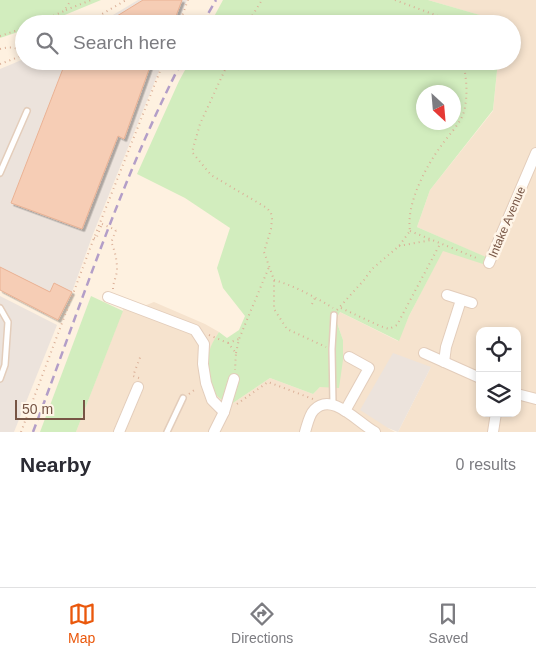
<!DOCTYPE html>
<html lang="en">
<head>
<meta charset="utf-8">
<style>
	:root { --surface:#fff; --page:#f2f2f3; --text:#2b2b33; --muted:#7c7c81; --line:#e1e1e2; --accent:#ea580c }
	body { margin:0; font-family:Helvetica,sans-serif; background:var(--page); color:var(--text) }
	.controls { position:absolute; right:15px; bottom:15px; display:grid; overflow:hidden; border-radius:10px; box-shadow:0 2px 8px #0003 }
	.controls button { width:45px; height:45px; display:grid; place-items:center; padding:0; border:0; border-bottom:1px solid var(--line); background:var(--surface); color:var(--text); font:25px sans-serif }
	.compass { position:absolute; left:416px; top:85px; width:45px; height:45px; border-radius:50%; background:var(--surface); box-shadow:0 2px 8px #0003; rotate:154deg }
	.scale { position:absolute; left:15px; bottom:12px; width:70px; box-sizing:border-box; padding-left:5px; border:2px solid #775545; border-top:0; font-size:14px; line-height:18px; white-space:nowrap; color:#775545; -webkit-text-stroke:4px #fff5e8; paint-order:stroke }
	.list { margin:0; padding:0; list-style:none }
	h2 { display:flex; justify-content:space-between; align-items:center; height:65px; margin:0; padding:0 20px; font-size:21px }
	h2 small { font-size:16px; font-weight:400; color:var(--muted) }
	.icon { flex:none; width:28px; height:28px; fill:none; stroke:currentColor; stroke-width:2; stroke-linecap:round; stroke-linejoin:round }
	.map { position:relative; flex:none; width:536px; height:432px; overflow:hidden }
	.search { position:absolute; background:var(--surface); box-shadow:0 2px 8px #0003; left:15px; right:15px; top:15px; height:55px; display:flex; align-items:center; gap:12px; box-sizing:border-box; padding:0 18px; border-radius:28px; color:var(--muted); font-size:19px }
	.sheet { height:155px; background:var(--surface) }
	nav { display:flex; justify-content:space-around; align-items:center; box-sizing:border-box; height:70px; border-top:1px solid var(--line); background:var(--surface); font-size:14px; color:var(--muted) }
	nav a { display:grid; justify-items:center; gap:2px }
	nav .on { color:var(--accent) }
	.map>svg:first-child { display:block }
</style>
</head>
<body>
<div class="map">
<svg width="536" height="432" viewBox="0 0 536 432">
	<defs>
		<filter id="shadow"><feDropShadow dx="2.5" dy="2.5" stdDeviation="0" flood-color="#0004"/></filter>
	</defs>
	<rect width="100%" height="100%" fill="#fef1e0"/>
	<!-- residential -->
	<path fill="#f6e3ce" fill-rule="evenodd" d="M428 0H536V432H398L431 367 388 428 395 432H76L127 299 144 306 154 302 205 324 219 332 211 346 233 403 270 378 313 394 320 387H333L343 340 336 320 340 312 398 341 409 316 443 250 485 257 417 227 430 190 493 111 498 61H512V24H503V22ZM480 331H517V413H480Z"/>
	<!-- industrial -->
	<g fill="#ece3dc">
		<path d="M138 0H187L178 24H98Z"/>
		<path d="M24 59V61H163L93 234 72 292 58 320 0 290V69Z"/>
		<path d="M0 296 57 325 14 432H0Z"/>
		<path d="M393 353 431 367 398 432 388 428 360 410Z"/>
	</g>
	<!-- green -->
	<g fill="#d2edbe" fill-rule="evenodd">
		<path d="M0 0H101L43 24H24V30L0 38Z"/>
		<path d="M223 0H428L504 22 503 24H210Z"/>
		<path d="M190 61H498L493 110 430 190 417 227 486 257 483 264 443 251 409 316 399 341 340 312 336 320 343 340V360L339 388 320 387 313 394 270 378 233 403C206 400 203 368 211 346 213 341 216 337 219 332L227 338 239 330 245 316 223 288 217 268 230 228 185 198 137 174 179 81ZM424 92H454V122H424Z"/>
		<path d="M91 296 123 311 76 432H40Z"/>
	</g>
	<!-- building -->
	<g fill="#f6cdb5" stroke="#eab294" filter="url(#shadow)">
		<path d="M143 0H182L173 24H104Z"/>
		<path d="M87 61H152L124 139 118 136 82 229 11 203 64 66 72 62 85 66Z"/>
		<path d="M0 267 50 292 54 283 72 292 58 320 0 290Z"/>
	</g>
	<g fill="none" stroke-linecap="round" stroke-linejoin="round">
		<defs>
			<g id="service">
				<path d="M0 173 27 111"/>
				<path d="M0 308 8 322 5 365 0 379"/>
				<path d="M333 404 332 349 334 315"/>
				<path d="M167 432 183 398"/>
			</g>
			<g id="minor">
				<path d="M489 263 536 153"/>
				<path d="M447 295 472 303"/>
				<path d="M108 297 195 330 204 344 203 364 206 383 212 400 224 412"/>
				<path d="M424 353 480 378"/>
				<path d="M444 362 446 347 461 300"/>
				<path d="M517 394 536 399"/>
				<path d="M345 411 369 368 349 357"/>
				<path d="M119 432 138 387"/>
				<path d="M214 432 224 412 234 379"/>
				<path d="M305 432C307 426 309 415 314 410 332 391 358 423 375 432"/>
				<path d="M493 432 496 413"/>
			</g>
		</defs>
		<!-- service casing -->
		<use href="#service" stroke="#e3cdbb" stroke-width="8"/>
		<!-- minor casing -->
		<use href="#minor" stroke="#e3cdbb" stroke-width="12"/>
		<!-- path -->
		<g stroke="#dbb098" stroke-width="2" stroke-dasharray="1 4" stroke-linecap="butt">
			<path d="M395 0 438 16 449 24"/>
			<path d="M66 10 91 0"/>
			<path d="M35 24 64 11 71 0"/>
			<path d="M85 24 126 0"/>
			<path d="M179 24 188 0"/>
			<path d="M247 24 262 0"/>
			<path d="M0 36 24 28"/>
			<path d="M0 49C8 47 17 46 24 53"/>
			<path d="M229 61 200 124 192 152 211 175 267 208 271 213 272 219 271 229 264 252 274 280V309L287 329 326 347"/>
			<path d="M0 64 24 55"/>
			<path d="M410 231 479 259"/>
			<path d="M94 238 96 239 102 224"/>
			<path d="M399 246 431 240"/>
			<path d="M274 280C295 286 315 297 333 308"/>
			<path d="M113 289C113 282 117 276 117 269 117 260 115 252 112 244L111 243 116 230"/>
			<path d="M312 304 315 298"/>
			<path d="M341 308 380 326 389 329 397 325 440 244"/>
			<path d="M337 310 364 280 372 269 399 246 410 231C406 204 425 168 441 146 449 134 463 122 465 107 468 92 466 76 463 61"/>
			<path d="M209 335 228 343 236 353 235 370"/>
			<path d="M228 343 239 339"/>
			<path d="M236 353 239 339 269 267"/>
			<path d="M139 378 133 376 141 355"/>
			<path d="M189 394 197 388"/>
			<path d="M237 404 268 382 313 399"/>
			<path d="M21 432 94 238 164 61"/>
		</g>
		<!-- service -->
		<use href="#service" stroke="#fff" stroke-width="5"/>
		<!-- minor -->
		<use href="#minor" stroke="#fff" stroke-width="10"/>
		<!-- rail -->
		<g stroke="#b39ec8" stroke-width="2.5" stroke-dasharray="8 5" stroke-linecap="butt">
			<path d="M202 24 216 0"/>
			<path d="M33 432C80 308 121 179 182 61"/>
		</g>
		<!-- path-bridge -->
		<path stroke="#dbb098" stroke-width="2" stroke-dasharray="1 4" stroke-linecap="butt" d="M102 224 116 230"/>
	</g>
	<g text-anchor="middle" stroke-width="5" stroke-linejoin="round" paint-order="stroke">
		<!-- street labels -->
		<g font-size="12" fill="#775545" stroke="#fff5e8">
			<text transform="translate(507 222) rotate(-67)" y="4">Intake Avenue</text>
		</g>
	</g>
</svg>
<div class="controls">
<button><svg class="icon" aria-label="locate" viewBox="0 0 24 24"><circle cx="12" cy="12" r="6"/><path d="M12 2v4M12 18v4M2 12h4M18 12h4"/></svg></button>
<button><svg class="icon" aria-label="layers" viewBox="0 0 24 24"><path d="M12 4l9 5-9 5-9-5zM3 14l9 5 9-5"/></svg></button>
</div>
<svg class="compass" viewBox="-18 -18 36 36"><path d="M0-13l5 13h-10z" fill="#e53935"/><path d="M0 13l5-13h-10z" fill="#7c7c81"/></svg>
<div class="scale">50 m</div>
<div class="search"><svg class="icon" aria-label="search" viewBox="0 0 24 24"><circle cx="10" cy="10" r="6"/><path d="M15 15l6 6"/></svg>Search here</div>
</div>
<section class="sheet">
<h2>Nearby<small>0 results</small></h2>
<ul class="list">
</ul>
</section>
<nav>
<a class="on"><svg class="icon" aria-label="map" viewBox="0 0 24 24"><path d="M3 6l6-2 6 2 6-2v14l-6 2-6-2-6 2zM9 4v14M15 6v14"/></svg>Map</a>
<a><svg class="icon" aria-label="directions" viewBox="0 0 24 24"><path d="M12 3l9 9-9 9-9-9zM9 14v-3h6M13 9l2 2-2 2"/></svg>Directions</a>
<a><svg class="icon" aria-label="saved" viewBox="0 0 24 24"><path d="M7 4h10v16l-5-4-5 4z"/></svg>Saved</a>
</nav>
</body>
</html>
